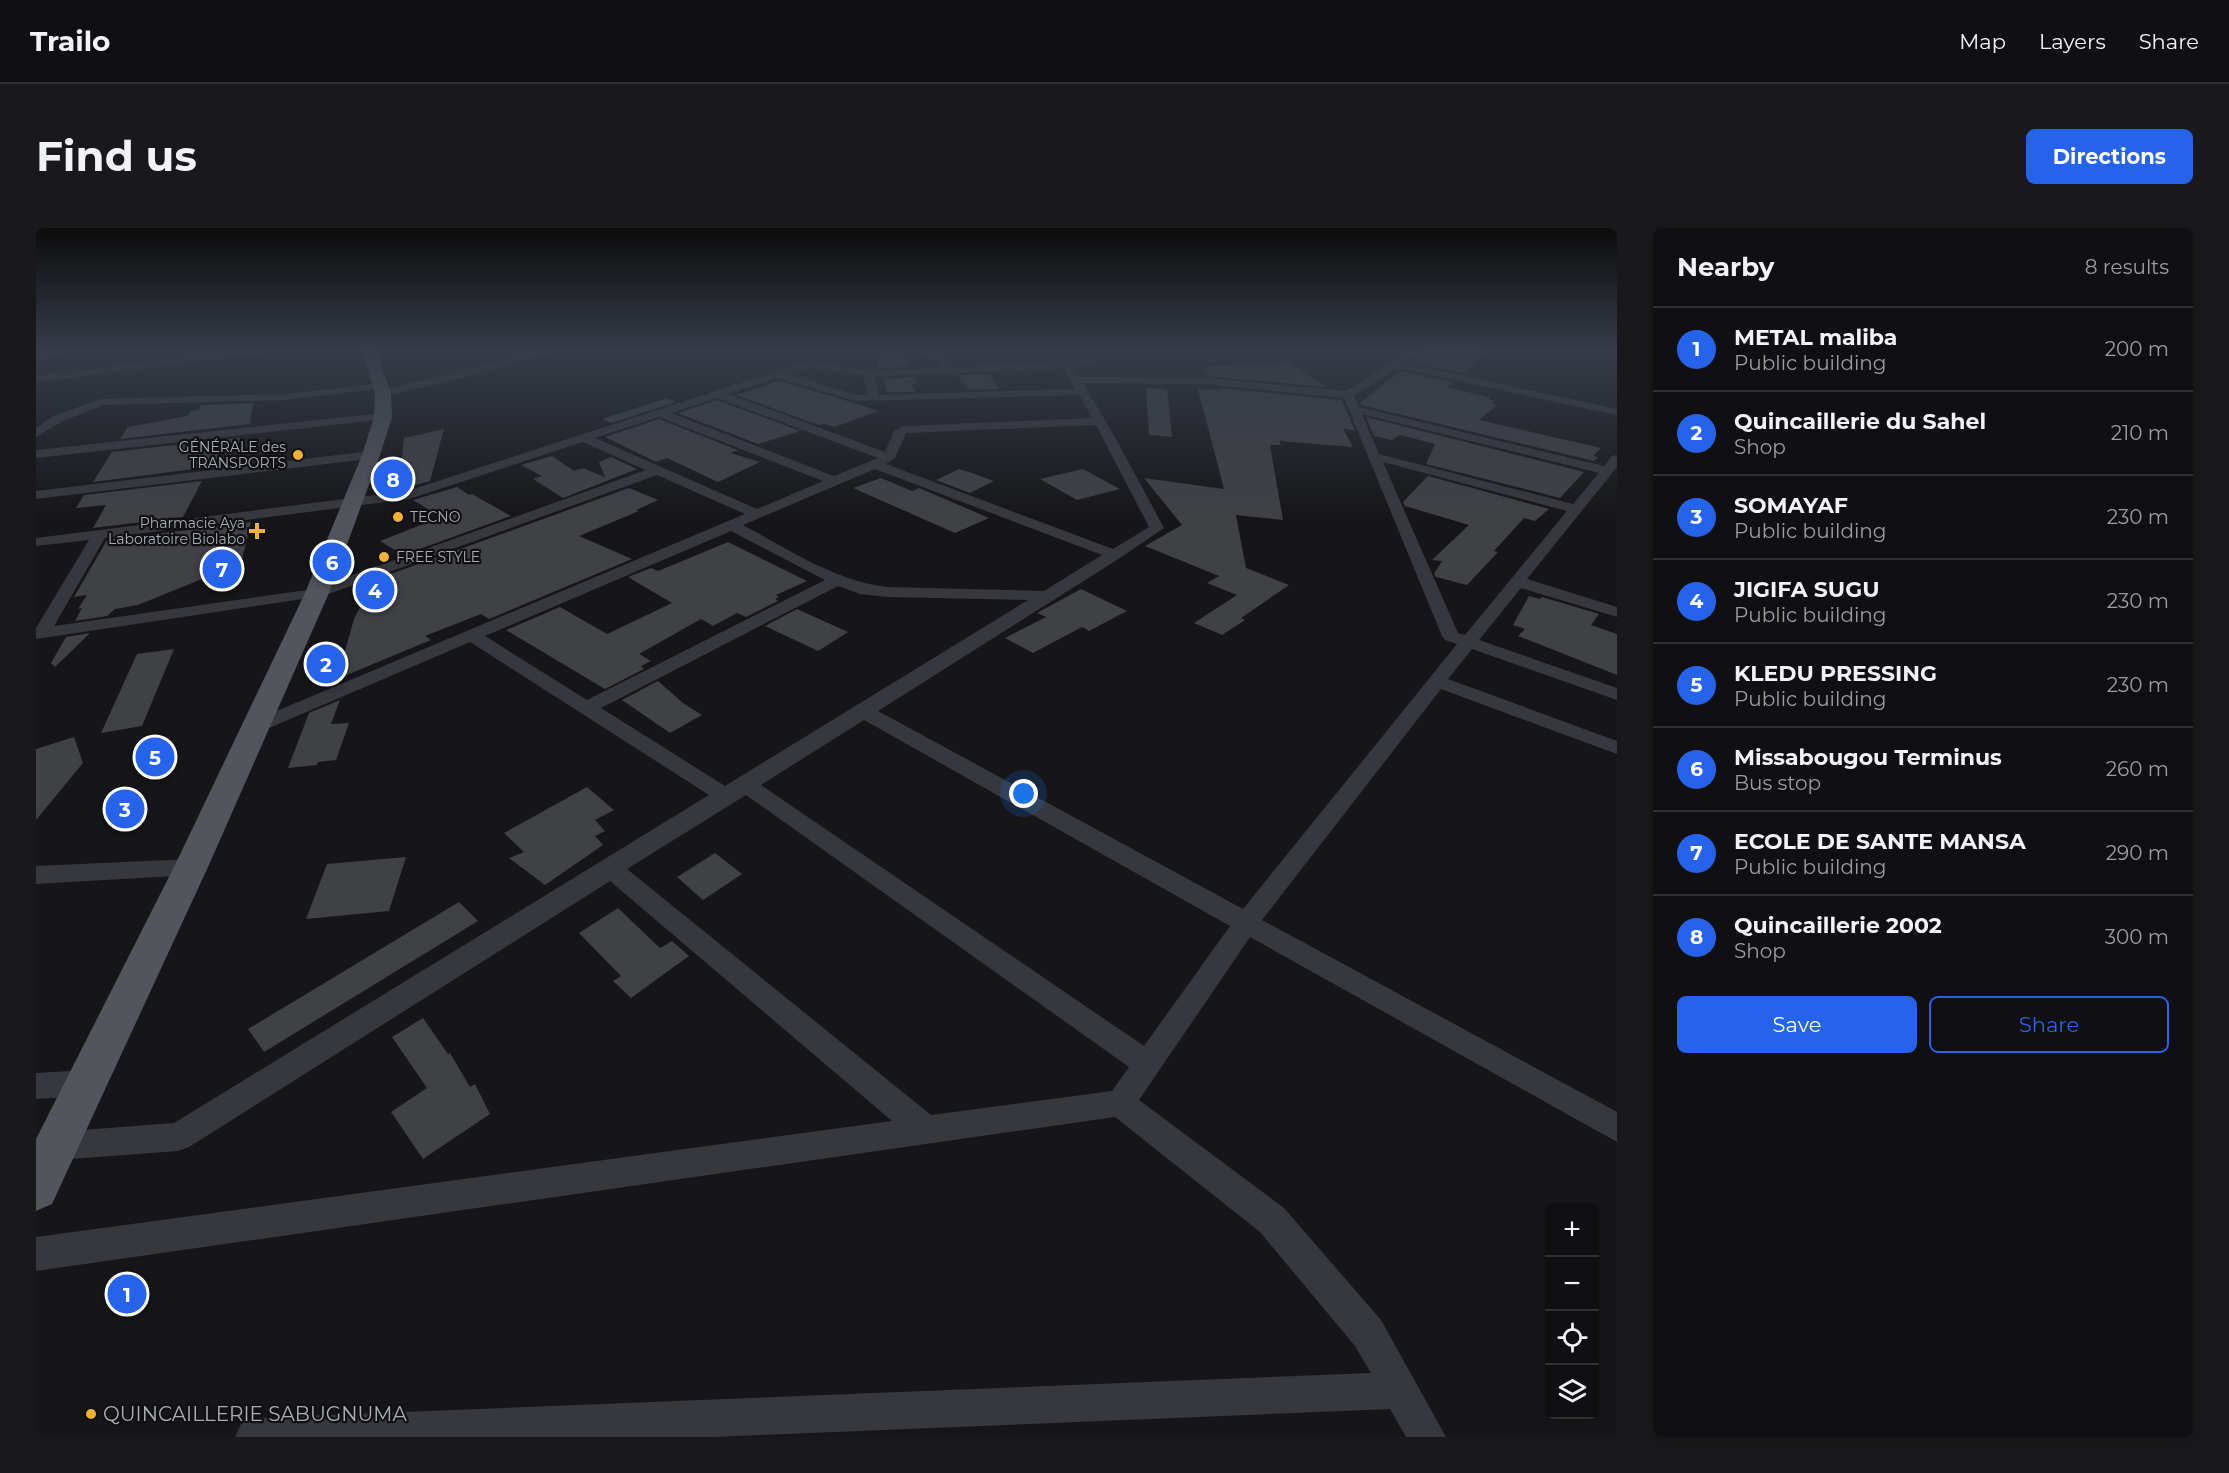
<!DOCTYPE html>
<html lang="en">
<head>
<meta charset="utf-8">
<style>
	:root { --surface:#101012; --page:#19191b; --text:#f1f3f6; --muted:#9c9d9f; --line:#303032; --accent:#2563eb }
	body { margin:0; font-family:Montserrat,sans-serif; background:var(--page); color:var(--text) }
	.controls { position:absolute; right:18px; bottom:18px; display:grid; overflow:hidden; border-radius:9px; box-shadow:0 3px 9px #0003 }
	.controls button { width:54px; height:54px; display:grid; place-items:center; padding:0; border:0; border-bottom:2px solid var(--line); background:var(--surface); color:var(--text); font:30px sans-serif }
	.you { position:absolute; left:988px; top:566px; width:21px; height:21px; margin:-15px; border:4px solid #fff; border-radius:50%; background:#1a73e8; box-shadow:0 0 0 9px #1a73e833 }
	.badge { display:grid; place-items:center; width:39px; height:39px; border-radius:50%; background:var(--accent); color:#fff; font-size:20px; font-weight:700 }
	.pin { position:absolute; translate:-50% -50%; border:3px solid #fff; box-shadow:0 2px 6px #0006 }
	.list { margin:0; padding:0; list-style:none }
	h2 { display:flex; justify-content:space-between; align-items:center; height:78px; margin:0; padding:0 24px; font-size:26px }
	h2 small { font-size:20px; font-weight:400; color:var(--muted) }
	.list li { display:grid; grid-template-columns:39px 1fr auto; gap:18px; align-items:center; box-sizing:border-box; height:84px; padding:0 24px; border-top:2px solid var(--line) }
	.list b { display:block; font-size:22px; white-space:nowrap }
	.list p { margin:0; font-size:20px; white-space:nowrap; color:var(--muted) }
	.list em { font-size:20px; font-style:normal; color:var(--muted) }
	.actions { display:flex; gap:12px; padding:18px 24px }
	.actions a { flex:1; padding:14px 0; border:2px solid var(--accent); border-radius:9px; text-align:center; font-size:21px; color:var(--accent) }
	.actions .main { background:var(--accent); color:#fff }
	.icon { flex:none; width:33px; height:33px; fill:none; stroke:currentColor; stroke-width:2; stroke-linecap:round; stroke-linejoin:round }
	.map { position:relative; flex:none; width:1581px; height:1209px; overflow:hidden; border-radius:9px }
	header { display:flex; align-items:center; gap:36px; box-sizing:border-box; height:84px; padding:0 30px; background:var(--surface); border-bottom:2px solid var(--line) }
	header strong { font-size:28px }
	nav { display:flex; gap:33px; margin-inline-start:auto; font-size:21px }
	.intro { display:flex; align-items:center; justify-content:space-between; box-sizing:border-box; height:144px; padding:0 36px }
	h1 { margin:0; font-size:42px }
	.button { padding:15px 27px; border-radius:9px; background:var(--accent); color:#fff; font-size:21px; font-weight:700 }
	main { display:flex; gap:36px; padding:0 36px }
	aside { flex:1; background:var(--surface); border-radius:9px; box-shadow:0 3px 9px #0003 }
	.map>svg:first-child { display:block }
</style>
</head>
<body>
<header>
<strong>Trailo</strong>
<nav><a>Map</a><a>Layers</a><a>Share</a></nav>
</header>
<div class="intro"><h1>Find us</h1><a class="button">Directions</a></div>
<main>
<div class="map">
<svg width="1581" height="1209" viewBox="0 0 1581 1209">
	<rect width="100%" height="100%" fill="#161618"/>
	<!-- building -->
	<g fill="#404145">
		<path d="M1391 122H1453L1427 145 1376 134Z"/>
		<path d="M869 126 874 138 843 140 839 129Z"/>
		<path d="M1252 134 1290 159 1172 148 1164 139Z"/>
		<path d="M1364 143 1417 154 1411 159 1455 170 1453 172 1459 173 1455 175 1461 177 1443 192 1565 220 1557 228 1562 229 1558 233 1325 177 1324 175Z"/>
		<path d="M953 146 963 161 934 162 921 147Z"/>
		<path d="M879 149 881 156H876L879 164H851L847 151Z"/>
		<path d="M743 153 799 169 842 183 799 199 788 196 783 197 700 167Z"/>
		<path d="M1110 160 1131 161 1136 209 1113 207Z"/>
		<path d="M1184 160 1306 172 1319 203 1307 200 1317 219 1243 213 1245 217H1234L1247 292 1200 287 1210 340 1253 357 1205 390 1209 392 1186 407 1158 395 1201 367 1171 355 1183 348 1109 318 1146 297 1108 250 1188 261 1162 161 1186 162Z"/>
		<path d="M631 170 640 174 575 195 566 191Z"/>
		<path d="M681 172 764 203 722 216 642 185Z"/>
		<path d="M217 175 214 196 84 211 92 199 152 188 154 183 163 182 165 177Z"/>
		<path d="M1330 189 1548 244 1524 270 1390 236 1399 216 1364 207 1355 212 1338 208Z"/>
		<path d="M623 191 702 222 694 225 724 234 682 254 631 230 620 234 569 209Z"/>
		<path d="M408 201 394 253 363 262 368 210Z"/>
		<path d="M204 210 201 222 182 225 181 238 57 254 76 224Z"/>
		<path d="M516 228 538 243 547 240 569 249 563 234 575 229 601 241 527 270 497 251 506 248 485 237Z"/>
		<path d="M923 241 933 244 958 253 934 265 900 252Z"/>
		<path d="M1047 241 1084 261 1041 272 1004 251Z"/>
		<path d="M1392 248 1513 281 1499 293 1488 290 1458 323 1462 324 1431 357 1400 349 1398 346 1406 333 1396 332 1433 297 1369 278 1367 274Z"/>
		<path d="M845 250 876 263 883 260 953 290 919 305 817 260Z"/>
		<path d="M166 253 147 289 57 300 70 277 40 280 48 267Z"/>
		<path d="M421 259 433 267 436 266 475 288 367 327 344 313 405 289 377 272Z"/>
		<path d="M593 260 622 272 600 282 603 283 543 308 596 331 453 391 445 386 389 408 395 412 301 451 318 391 338 352Z"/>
		<path d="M215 294 205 335 102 377 79 381 71 388 39 393 46 380 42 381 51 367 38 369 71 312Z"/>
		<path d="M692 314 771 353 740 367 743 369 739 371 742 373 710 389 701 385 677 398 665 391 603 426 615 433 605 438 608 441 569 461 470 402 524 379 571 406 636 375 592 349 615 340 622 343Z"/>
		<path d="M1045 361 1091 383 1053 403 1046 399 997 425 969 410 1010 389 1001 385Z"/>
		<path d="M1493 368 1504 371 1506 369 1563 386 1555 397 1581 406V447L1482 408 1489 401 1477 397Z"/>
		<path d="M761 381 812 404 782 423 729 398Z"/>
		<path d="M54 405 19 439 15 435 30 409Z"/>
		<path d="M138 421 106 498 65 505 101 426Z"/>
		<path d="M622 453 647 475 666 487 634 505 586 472Z"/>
		<path d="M304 472 295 496 313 495 300 532 282 534 281 537 252 540 273 485Z"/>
		<path d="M38 509 47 535 0 592V521Z"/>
		<path d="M551 559 578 582 559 592 569 603 559 608 567 617 509 657 473 630 488 624 468 605Z"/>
		<path d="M679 625 706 646 667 672 641 649Z"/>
		<path d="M370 629 353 683 270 691 291 636Z"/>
		<path d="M423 674 442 693 228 824 212 801Z"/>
		<path d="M582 680 624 720 636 713 653 728 595 770 577 753 585 748 543 705Z"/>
		<path d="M387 790 412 826 414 825 434 859 439 856 454 886 387 931 355 884 391 860 356 809Z"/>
	</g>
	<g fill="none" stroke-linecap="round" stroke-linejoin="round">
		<!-- minor -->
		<g fill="#37383d" fill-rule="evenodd">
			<path d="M15 122H28L0 136V129Z"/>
			<path d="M201 122H230L225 125 0 154V148Z"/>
			<path d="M508 122H525L399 157 347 168 341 165 343 163Z"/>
			<path d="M887 122H898L917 139 1055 132 1060 135 1059 137 1037 139 1043 149 1168 150 1310 163 1374 122H1386L1368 135 1581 181V187L1361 140 1318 168 1323 179 1568 238 1576 228 1581 227V239L1491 351 1581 379V389L1485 360 1443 412 1581 460V472L1436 421 1412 451 1581 513V526L1405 461 1226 692 1581 884V914L1214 709 1103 872 1248 980 1345 1092 1410 1209H1370L1354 1181 677 1209H199L205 1196 218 1190 1335 1145 1319 1118 1224 1004 1079 889 0 1043V1009L856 893 574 653 153 919 142 923 21 932 10 928 6 918 10 908 21 904 138 895 673 567 434 414 226 503H212L209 499 212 495 709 286 621 247 287 368 0 411V400L53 312 0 318V310L371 263 773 133 832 143 906 139ZM774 139 827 148 832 167H820L753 146ZM1027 140 1039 161 843 167 838 149ZM742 150 819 173 1043 167 1056 190 867 198 858 203 849 224 692 166ZM1047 155 1168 156 1308 170 1406 408 1409 412 1421 416 1207 681 842 483 1084 330 1128 300 1079 209ZM681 170 842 230 798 248 635 185ZM1326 186 1563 245 1537 276 1343 226ZM623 189 787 253 721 281 559 210ZM1060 197 1113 299 1077 321 850 236 859 230 870 205ZM547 214 610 242 278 361 18 398 69 310 373 271ZM1347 234 1531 283 1429 407 1422 405ZM839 241 1066 327 1008 363 851 359C799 353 752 321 707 297ZM695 303 789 352 551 472 449 408ZM802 358 824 366 851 369 992 372 689 558 565 480ZM828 492 1194 698 1108 818 725 557ZM710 567 1093 839 1076 863 895 887 591 641Z"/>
			<path d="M345 155 350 158 349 160 250 172 67 177 25 194 0 209V200L17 188 65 171 250 166Z"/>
			<path d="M347 185 353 189 351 191 0 230V222Z"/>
			<path d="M335 223 341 227 340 230 0 271V263Z"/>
			<path d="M155 631 163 633 167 639 163 645 155 647 0 656V638Z"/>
			<path d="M51 842 61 846 65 855 61 864 51 868 0 871V845Z"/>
		</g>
		<!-- primary -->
		<path fill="#53555c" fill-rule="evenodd" d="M326 122H340L355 165 356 189 344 227 293 365 172 639 16 976 0 983V911L138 639 269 365 326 227 338 189 339 165Z"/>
	</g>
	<!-- sky -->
	<linearGradient id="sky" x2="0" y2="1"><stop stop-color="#0c0c0d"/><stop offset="0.42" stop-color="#363c48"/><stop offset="1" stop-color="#363c48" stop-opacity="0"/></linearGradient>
	<rect width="1581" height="291" fill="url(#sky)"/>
	<!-- markers -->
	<g fill="#f2b134" stroke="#111113" stroke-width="2">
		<circle cx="262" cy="227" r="6"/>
		<circle cx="362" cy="289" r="6"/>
		<path d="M218 294h6v6h6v6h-6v6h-6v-6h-6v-6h6z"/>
		<circle cx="348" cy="329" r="6"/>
		<circle cx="55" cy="1186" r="6"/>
	</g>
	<g text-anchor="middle" stroke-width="4.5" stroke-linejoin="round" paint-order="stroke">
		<!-- far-poi labels -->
		<g font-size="14" fill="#a8adb8" stroke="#111113" text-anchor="end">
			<text x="250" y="224">GÉNÉRALE des<tspan x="250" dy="16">TRANSPORTS</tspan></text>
			<text x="374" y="294" text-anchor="start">TECNO</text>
			<text x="209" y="300">Pharmacie Aya<tspan x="209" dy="16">Laboratoire Biolabo</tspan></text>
			<text x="360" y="334" text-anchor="start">FREE STYLE</text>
		</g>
		<!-- near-poi labels -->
		<g font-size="20" fill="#a8adb8" stroke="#111113" text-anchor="start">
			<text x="67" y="1193">QUINCAILLERIE SABUGNUMA</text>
		</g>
	</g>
</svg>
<div class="controls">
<button>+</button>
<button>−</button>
<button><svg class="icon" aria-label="locate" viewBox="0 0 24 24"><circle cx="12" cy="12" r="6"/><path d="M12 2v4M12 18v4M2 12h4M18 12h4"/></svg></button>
<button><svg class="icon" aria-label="layers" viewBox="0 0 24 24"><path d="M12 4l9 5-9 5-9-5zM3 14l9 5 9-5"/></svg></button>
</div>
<div class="you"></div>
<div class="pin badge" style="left:91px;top:1066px">1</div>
<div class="pin badge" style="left:290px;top:436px">2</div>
<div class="pin badge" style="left:89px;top:581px">3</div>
<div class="pin badge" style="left:339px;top:362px">4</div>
<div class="pin badge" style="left:119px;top:529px">5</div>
<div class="pin badge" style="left:296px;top:334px">6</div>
<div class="pin badge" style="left:186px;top:341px">7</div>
<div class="pin badge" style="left:357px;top:251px">8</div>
</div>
<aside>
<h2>Nearby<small>8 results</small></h2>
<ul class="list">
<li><span class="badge">1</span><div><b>METAL maliba</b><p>Public building</p></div><em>200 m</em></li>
<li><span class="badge">2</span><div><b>Quincaillerie du Sahel</b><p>Shop</p></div><em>210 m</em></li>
<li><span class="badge">3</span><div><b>SOMAYAF</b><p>Public building</p></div><em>230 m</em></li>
<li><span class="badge">4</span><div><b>JIGIFA SUGU</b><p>Public building</p></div><em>230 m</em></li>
<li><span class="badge">5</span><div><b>KLEDU PRESSING</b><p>Public building</p></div><em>230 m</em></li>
<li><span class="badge">6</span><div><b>Missabougou Terminus</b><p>Bus stop</p></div><em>260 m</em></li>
<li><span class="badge">7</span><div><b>ECOLE DE SANTE MANSA</b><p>Public building</p></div><em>290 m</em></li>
<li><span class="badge">8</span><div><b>Quincaillerie 2002</b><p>Shop</p></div><em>300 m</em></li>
</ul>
<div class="actions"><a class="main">Save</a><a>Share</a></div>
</aside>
</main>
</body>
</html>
